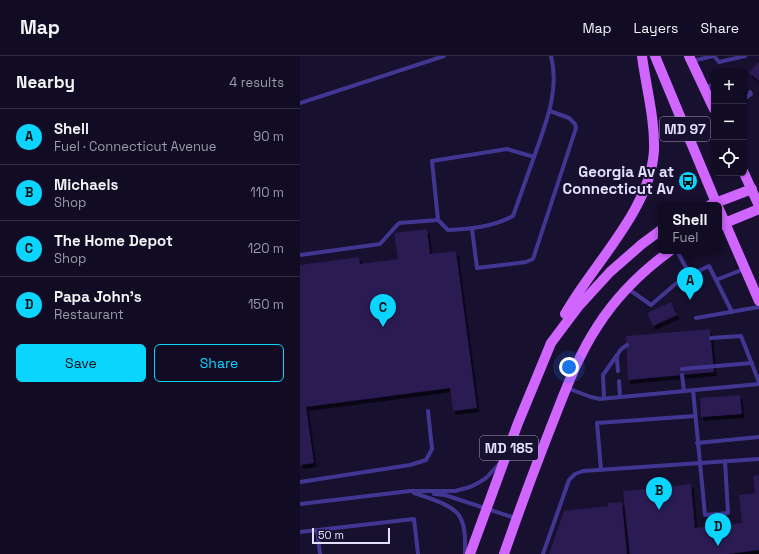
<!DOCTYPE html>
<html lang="en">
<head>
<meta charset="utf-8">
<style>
	:root { --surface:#110c23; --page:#1e1a30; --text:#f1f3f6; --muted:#9c9ba6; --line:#302c41; --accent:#0ad5ff }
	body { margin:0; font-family:"Space Grotesk",sans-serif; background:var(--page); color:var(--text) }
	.controls { position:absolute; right:12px; top:12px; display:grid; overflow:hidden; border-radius:6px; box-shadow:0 1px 3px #0004 }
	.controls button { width:36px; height:36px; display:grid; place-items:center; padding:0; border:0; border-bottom:1px solid var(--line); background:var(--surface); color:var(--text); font:20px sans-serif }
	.scale { position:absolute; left:12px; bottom:10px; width:78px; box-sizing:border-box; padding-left:4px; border:2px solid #e4deff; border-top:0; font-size:11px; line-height:14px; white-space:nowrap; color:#e4deff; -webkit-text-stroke:3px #17102f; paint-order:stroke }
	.you { position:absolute; left:269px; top:311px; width:14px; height:14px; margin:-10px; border:3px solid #fff; border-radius:50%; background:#1a73e8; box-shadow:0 0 0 6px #1a73e833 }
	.badge { display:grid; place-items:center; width:26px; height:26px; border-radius:50%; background:var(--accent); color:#111; font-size:13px; font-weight:700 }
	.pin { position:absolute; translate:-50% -33px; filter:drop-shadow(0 1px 2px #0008) }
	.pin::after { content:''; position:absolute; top:21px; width:14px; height:12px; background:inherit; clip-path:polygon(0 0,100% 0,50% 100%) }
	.popup { position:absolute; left:358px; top:146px; width:64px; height:52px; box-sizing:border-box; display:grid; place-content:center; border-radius:6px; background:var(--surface); filter:drop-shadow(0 1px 3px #0005); font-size:13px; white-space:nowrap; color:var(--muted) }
	.popup b { font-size:15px; color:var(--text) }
	.popup::after { content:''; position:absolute; left:50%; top:100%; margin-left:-8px; border:8px solid transparent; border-top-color:var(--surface) }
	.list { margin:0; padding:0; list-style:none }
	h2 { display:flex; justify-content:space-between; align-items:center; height:52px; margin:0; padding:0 16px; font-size:17px }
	h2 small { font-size:13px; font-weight:400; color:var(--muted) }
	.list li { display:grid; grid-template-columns:26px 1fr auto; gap:12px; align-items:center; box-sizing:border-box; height:56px; padding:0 16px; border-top:1px solid var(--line) }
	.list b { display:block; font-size:15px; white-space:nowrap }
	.list p { margin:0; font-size:13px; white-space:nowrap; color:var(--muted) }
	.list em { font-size:13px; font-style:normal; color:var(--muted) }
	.actions { display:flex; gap:8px; padding:12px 16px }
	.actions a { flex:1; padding:9px 0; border:1px solid var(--accent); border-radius:6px; text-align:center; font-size:14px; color:var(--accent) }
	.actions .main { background:var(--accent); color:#111 }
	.icon { flex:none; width:22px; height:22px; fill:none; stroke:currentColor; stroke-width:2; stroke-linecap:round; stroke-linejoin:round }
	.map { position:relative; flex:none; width:459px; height:498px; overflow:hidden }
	header { display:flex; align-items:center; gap:24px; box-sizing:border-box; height:56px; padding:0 20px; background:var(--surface); border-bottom:1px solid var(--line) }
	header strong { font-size:19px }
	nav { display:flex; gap:22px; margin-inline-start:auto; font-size:14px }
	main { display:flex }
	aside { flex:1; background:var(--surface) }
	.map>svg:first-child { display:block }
</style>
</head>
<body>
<header>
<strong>Map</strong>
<nav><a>Map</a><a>Layers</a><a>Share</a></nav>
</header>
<main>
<aside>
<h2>Nearby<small>4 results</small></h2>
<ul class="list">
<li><span class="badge">A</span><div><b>Shell</b><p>Fuel · Connecticut Avenue</p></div><em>90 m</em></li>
<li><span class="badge">B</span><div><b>Michaels</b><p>Shop</p></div><em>110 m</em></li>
<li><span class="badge">C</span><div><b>The Home Depot</b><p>Shop</p></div><em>120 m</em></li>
<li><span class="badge">D</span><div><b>Papa John's</b><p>Restaurant</p></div><em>150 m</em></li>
</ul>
<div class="actions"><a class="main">Save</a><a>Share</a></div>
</aside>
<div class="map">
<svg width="459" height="498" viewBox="0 0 459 498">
	<defs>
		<filter id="shadow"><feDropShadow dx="2.5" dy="4" stdDeviation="0" flood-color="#0009"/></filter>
	</defs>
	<rect width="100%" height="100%" fill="#17102f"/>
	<!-- building -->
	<g fill="#291a52" filter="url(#shadow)">
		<path d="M458 6 459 7V25L449 17Z"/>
		<path d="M127 173 130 198 156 195 177 352 153 355 150 332 6 351 14 407 0 409V209L59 201 60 208 98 203 94 177Z"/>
		<path d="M371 246 377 259 353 270 347 257Z"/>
		<path d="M410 273 414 316 328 324 326 280Z"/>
		<path d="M440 339 442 358 401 361 400 342Z"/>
		<path d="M459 419V494L428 498H330L323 435 391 428 395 472 442 467 439 439 455 437 453 420Z"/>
		<path d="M322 446 327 498H249L264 455 308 450V447Z"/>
	</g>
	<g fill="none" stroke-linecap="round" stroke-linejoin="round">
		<!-- lane -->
		<g stroke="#413792" stroke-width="4">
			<path d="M414 0 419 6 445 0"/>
			<path d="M392 5 413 0"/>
			<path d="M444 23H445"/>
			<path d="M405 32 414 28"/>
			<path d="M444 43 451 38 450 36"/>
			<path d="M0 47 144 0"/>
			<path d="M138 164 148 174C170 173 193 171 213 160L234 101"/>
			<path d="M172 173 177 212 226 206 233 203 276 72 275 68 269 62 250 55"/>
			<path d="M377 195 390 219"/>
			<path d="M0 199 80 188 99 167 138 164 132 105 207 93 234 101C245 69 260 35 251 0"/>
			<path d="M416 224 444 213"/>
			<path d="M327 232 351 249 380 224 409 210 432 256"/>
			<path d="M396 262 459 251"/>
			<path d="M411 282 441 280 459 326"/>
			<path d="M382 313 452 307"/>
			<path d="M318 315C317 302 314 297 327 289"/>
			<path d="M382 319 384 335"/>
			<path d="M319 325 320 341"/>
			<path d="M267 332 291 341 300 343 459 328"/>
			<path d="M393 334 405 459 428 457 425 405"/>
			<path d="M304 342 303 319 317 299"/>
			<path d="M397 387 459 381"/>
			<path d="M301 414 297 367 395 360"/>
			<path d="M0 426 110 409 126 404 132 393 128 355"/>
			<path d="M114 437C126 441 154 449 160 461 166 472 165 486 165 498"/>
			<path d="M134 438 145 439 215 462"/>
			<path d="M0 448 110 435H155L170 431 178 427 186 422 200 407"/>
			<path d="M17 474 20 498"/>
			<path d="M0 476 114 463 118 498"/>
			<path d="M243 498 269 424 275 418 283 415 459 403"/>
		</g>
		<!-- primary -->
		<g stroke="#d065ff" stroke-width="10">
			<path d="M355 0 417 149"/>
			<path d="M389 0 414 53"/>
			<path d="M444 117 459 150"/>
			<path d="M410 149 452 133"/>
			<path d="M419 153 459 245"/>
			<path d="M420 169 459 153"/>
			<path d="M265 258C293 208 351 153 354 94 355 63 346 31 342 0"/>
			<path d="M170 498 218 367 251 287 278 251 310 216 342 188 361 174"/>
			<path d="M204 498C221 449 239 401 258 353 269 325 280 297 297 271 316 241 341 216 370 195"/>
		</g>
	</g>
	<!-- icons -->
	<defs>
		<symbol id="bus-disc" viewBox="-11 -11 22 22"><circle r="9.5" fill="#0ad5ff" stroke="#17102f"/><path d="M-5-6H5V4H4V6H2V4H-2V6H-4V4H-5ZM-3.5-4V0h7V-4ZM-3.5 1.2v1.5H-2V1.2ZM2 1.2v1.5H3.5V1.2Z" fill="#111"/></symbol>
	</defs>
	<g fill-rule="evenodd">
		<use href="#bus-disc" x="377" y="114" width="22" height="22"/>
	</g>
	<g text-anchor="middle" stroke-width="4" stroke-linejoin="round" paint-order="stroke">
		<!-- shield labels -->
		<g fill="#17102f" stroke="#a6a0c1" stroke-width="1">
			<rect x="360" y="61" width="50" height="24" rx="3"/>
			<rect x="180" y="380" width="58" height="24" rx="3"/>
		</g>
		<g font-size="14" font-weight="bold" fill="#e4deff">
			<text x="385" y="78">MD 97</text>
			<text x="209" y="397">MD 185</text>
		</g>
		<!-- poi labels -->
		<g font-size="15" font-weight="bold" fill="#e4deff" stroke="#17102f" text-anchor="end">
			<text x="374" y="121">Georgia Av at<tspan x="374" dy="17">Connecticut Av</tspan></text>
		</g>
	</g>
</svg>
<div class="controls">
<button>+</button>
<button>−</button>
<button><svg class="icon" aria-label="locate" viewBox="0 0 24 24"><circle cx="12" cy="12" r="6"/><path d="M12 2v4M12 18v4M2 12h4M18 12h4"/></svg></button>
</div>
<div class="scale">50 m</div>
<div class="you"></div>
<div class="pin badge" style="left:390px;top:244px">A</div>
<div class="popup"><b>Shell</b>Fuel</div>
<div class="pin badge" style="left:359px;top:454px">B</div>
<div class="pin badge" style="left:83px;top:271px">C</div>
<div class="pin badge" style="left:418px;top:490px">D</div>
</div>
</main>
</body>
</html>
